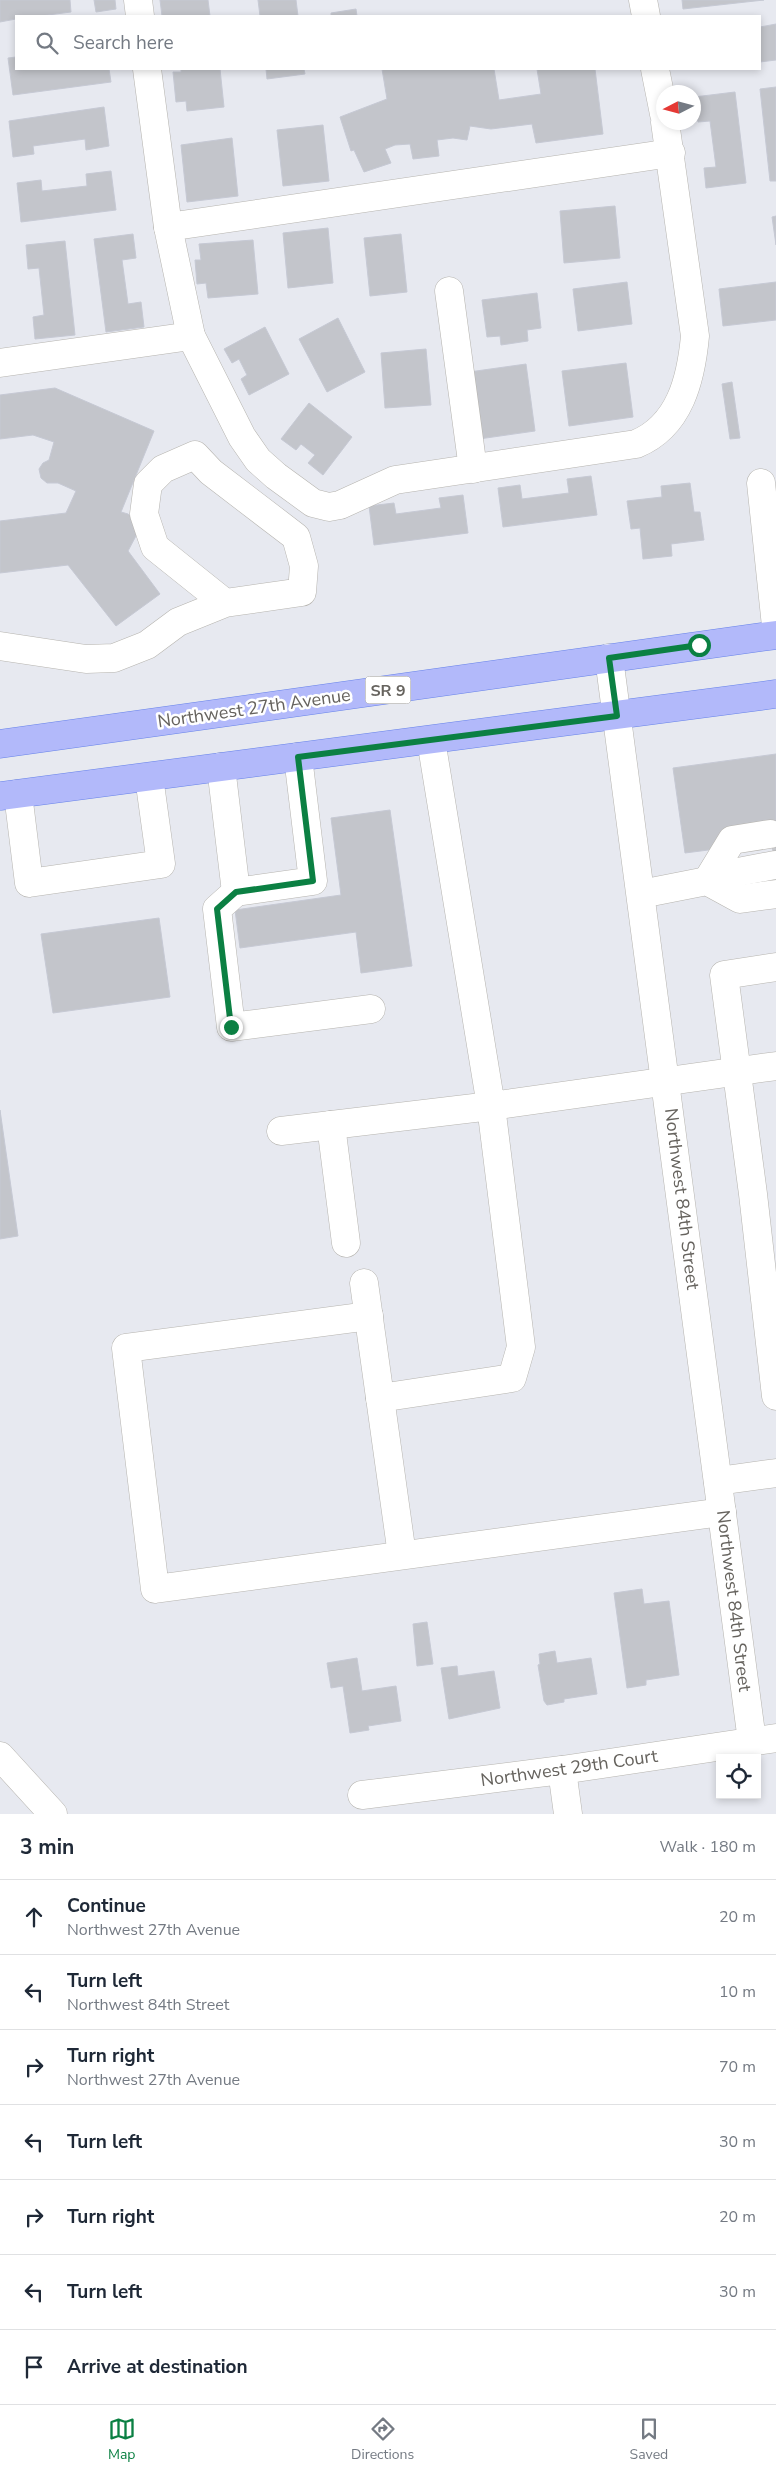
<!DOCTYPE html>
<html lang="en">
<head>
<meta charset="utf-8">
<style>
	:root { --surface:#fff; --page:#f2f2f3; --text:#1f2937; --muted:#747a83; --line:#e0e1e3; --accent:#0b8043 }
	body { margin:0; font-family:"Nunito Sans",sans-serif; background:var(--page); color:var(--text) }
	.controls { position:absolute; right:15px; bottom:15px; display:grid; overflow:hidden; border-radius:0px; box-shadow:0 2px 8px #0003 }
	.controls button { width:45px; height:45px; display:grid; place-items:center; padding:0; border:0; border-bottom:1px solid var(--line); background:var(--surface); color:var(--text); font:25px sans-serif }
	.compass { position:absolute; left:656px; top:85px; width:45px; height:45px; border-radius:50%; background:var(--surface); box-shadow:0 2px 8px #0003; rotate:264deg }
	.stop { position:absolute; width:15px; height:15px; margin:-11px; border:4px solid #0b8043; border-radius:50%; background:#fff }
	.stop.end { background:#0b8043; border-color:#fff; box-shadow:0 1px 5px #0008 }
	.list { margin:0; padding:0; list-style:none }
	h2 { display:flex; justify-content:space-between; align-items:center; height:65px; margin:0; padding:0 20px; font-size:21px }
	h2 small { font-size:16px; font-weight:400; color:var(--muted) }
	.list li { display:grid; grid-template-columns:32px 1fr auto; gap:15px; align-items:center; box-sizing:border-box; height:75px; padding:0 20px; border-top:1px solid var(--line) }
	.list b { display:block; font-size:19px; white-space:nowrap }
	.list p { margin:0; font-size:16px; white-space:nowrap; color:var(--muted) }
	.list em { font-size:16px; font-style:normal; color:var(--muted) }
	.icon { flex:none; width:28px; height:28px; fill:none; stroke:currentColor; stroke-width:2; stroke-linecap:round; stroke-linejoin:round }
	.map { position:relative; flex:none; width:776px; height:1814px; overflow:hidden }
	.search { position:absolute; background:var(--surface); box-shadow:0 2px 8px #0003; left:15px; right:15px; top:15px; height:55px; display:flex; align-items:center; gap:12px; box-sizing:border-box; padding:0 18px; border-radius:0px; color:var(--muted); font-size:19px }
	.sheet { height:590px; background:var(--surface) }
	nav { display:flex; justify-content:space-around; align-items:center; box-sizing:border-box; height:70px; border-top:1px solid var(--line); background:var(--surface); font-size:14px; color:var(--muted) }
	nav a { display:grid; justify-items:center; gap:2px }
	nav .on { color:var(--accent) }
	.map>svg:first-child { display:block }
</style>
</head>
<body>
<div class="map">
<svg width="776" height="1814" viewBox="0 0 776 1814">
	<rect width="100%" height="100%" fill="#e7e9f0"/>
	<!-- building -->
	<g fill="#c3c5cb" stroke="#c6c9d4">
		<path d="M0 0H70L71 12 40 16H16V19L0 22Z"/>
		<path d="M94 0H115L116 9 96 12Z"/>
		<path d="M160 0H208L210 16H162Z"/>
		<path d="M258 0H296L298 16H260Z"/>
		<path d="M682 0H764L683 9Z"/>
		<path d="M356 9 357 16H331V13Z"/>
		<path d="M776 24V60L760 62V27Z"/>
		<path d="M16 57V69H109L111 82 13 95 8 58Z"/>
		<path d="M181 69H220L224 107 187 111 186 101 176 102 173 72H181Z"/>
		<path d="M266 69H304L305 74 267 79Z"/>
		<path d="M382 69H494L499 100 541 94 537 69H595L603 134 536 143 532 124 491 129 470 126 467 140 453 138 437 140 439 156 413 159 410 144 395 145 385 149 391 163 364 172 354 150 351 151 340 117 387 99Z"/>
		<path d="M776 87V181H770L760 89Z"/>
		<path d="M735 92 746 183 706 188 704 168 716 167 710 121 698 122 694 97Z"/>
		<path d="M104 107 109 146 86 150 85 139 33 146 34 154 13 157 9 121Z"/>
		<path d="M323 125 329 181 283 186 277 130Z"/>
		<path d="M232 138 238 196 187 202 181 145Z"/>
		<path d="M111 171 116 210 21 222 17 183 41 180 42 191 87 186 86 174Z"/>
		<path d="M615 206 620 258 564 263 560 211Z"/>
		<path d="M776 216V245L772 217Z"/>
		<path d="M328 228 333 283 288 288 283 233Z"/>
		<path d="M133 234 136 258 122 260 128 304 141 302 144 327 106 332 94 239Z"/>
		<path d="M401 234 407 292 370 296 364 238Z"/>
		<path d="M253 240 258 294 208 298 206 283 197 284 195 260H201L199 244Z"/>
		<path d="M65 241 75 335 35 339 33 317 44 315 39 268 28 269 26 245Z"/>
		<path d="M627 282 632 324 578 331 573 289Z"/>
		<path d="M776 282V320L723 326 719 289Z"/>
		<path d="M537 293 541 328 527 330 528 341 501 345 500 336 487 337 482 300Z"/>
		<path d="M338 318 365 372 327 392 299 339Z"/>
		<path d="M265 327 289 374 249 395 241 379 247 375 239 359 232 363 224 349Z"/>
		<path d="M426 349 431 405 385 408 381 353Z"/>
		<path d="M626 363 633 417 569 426 562 371Z"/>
		<path d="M526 364 535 431 479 439 469 372Z"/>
		<path d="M732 382 740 438 730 439 722 384Z"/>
		<path d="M55 388 154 431 121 512 128 514 135 520 138 532 128 551 160 594 116 626 68 565 0 573V521L66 513 76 491 58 483H47L41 478 39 469 43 463 49 460 54 442 33 435 0 439V395Z"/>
		<path d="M309 403 352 437 323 475 308 463 315 455 301 444 296 450 281 439Z"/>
		<path d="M591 476 597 515 503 527 498 488 520 485 522 499 569 493 567 479Z"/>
		<path d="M690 483 694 512H700L704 540 671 544 672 556 643 559 640 528 631 529 627 501 662 497 661 486Z"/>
		<path d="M463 495 468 533 374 545 369 506 394 503 396 514 441 508 439 498Z"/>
		<path d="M776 754V824L716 849 685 853 673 768Z"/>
		<path d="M390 810 412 966 361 973 356 932 240 948 235 910 341 895 331 818Z"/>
		<path d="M159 918 170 997 53 1013 41 934Z"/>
		<path d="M0 1110 18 1236 0 1239Z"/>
		<path d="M642 1589 644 1604 669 1601 679 1675 646 1680V1685L627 1688 614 1593Z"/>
		<path d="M427 1622 433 1664 417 1666 413 1624Z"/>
		<path d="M555 1651 557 1663 591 1658 597 1694 564 1699V1702L547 1705 544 1701 538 1665 540 1664 539 1654Z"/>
		<path d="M357 1658 362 1691 396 1686 401 1721 368 1726 369 1730 350 1733 343 1686 331 1688 327 1663Z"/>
		<path d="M457 1666 458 1676 494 1671 500 1708 449 1719 441 1668Z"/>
	</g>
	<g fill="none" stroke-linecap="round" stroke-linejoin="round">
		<!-- minor-tunnel -->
		<path stroke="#c7c8cc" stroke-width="28" stroke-dasharray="28 14" stroke-linecap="butt" d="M772 849 776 848"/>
		<defs>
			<g id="minor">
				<path d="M138 0 140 16"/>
				<path d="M643 0 646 16"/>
				<path d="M147 69 168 227 191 336 242 437 258 460 276 476 313 503 329 507 340 505 395 480 636 444C680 426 691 379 695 336L665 122"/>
				<path d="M655 69 664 114"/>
				<path d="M168 227 671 153"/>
				<path d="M449 291 473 469"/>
				<path d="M0 363 191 336"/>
				<path d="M761 483 776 626"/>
				<path d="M0 646 86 659 114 658 147 645 178 622 225 603 302 592 304 566 296 537 211 472 195 455 163 469 148 484 144 514 155 547 225 603"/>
				<path d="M609 658 752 1741"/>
				<path d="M431 740 491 1106 776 1066"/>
				<path d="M221 767 236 892 313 881 298 757"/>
				<path d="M18 794 29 883 161 864 149 777"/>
				<path d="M707 881 732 840 770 834"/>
				<path d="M707 881 738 872 775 865"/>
				<path d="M236 892 217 909 231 1027 371 1009"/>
				<path d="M641 894 707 881 740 899 776 894"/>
				<path d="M776 967 724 975 753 1194 776 1396"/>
				<path d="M331 1125 346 1243"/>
				<path d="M281 1131 491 1106 521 1347 512 1378 380 1398"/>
				<path d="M364 1283 402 1555"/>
				<path d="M369 1316 126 1348 155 1589 722 1512"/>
				<path d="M718 1481 776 1473"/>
				<path d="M0 1756 53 1814"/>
				<path d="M562 1770 568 1814"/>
				<path d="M362 1795 562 1770 776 1738"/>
			</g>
			<g id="major">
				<path d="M0 744 776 635"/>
				<path d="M0 796 776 694"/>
			</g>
		</defs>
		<!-- minor casing -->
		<use href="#minor" stroke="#b6b4af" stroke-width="29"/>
		<!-- major casing -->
		<use href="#major" stroke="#6783e9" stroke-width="29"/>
		<!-- minor -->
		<use href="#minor" stroke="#fff" stroke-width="28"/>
		<!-- major -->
		<use href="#major" stroke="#b2b9fa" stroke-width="28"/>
	</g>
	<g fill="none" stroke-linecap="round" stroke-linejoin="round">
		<!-- route -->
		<path stroke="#0b8043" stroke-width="6" d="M231 1027 217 909 236 892 313 881 298 757 617 716 609 658 699 645"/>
	</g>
	<g text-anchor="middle" stroke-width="5" stroke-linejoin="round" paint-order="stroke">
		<!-- shield labels -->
		<rect fill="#fff" stroke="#94928e" stroke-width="1" x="365.5" y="676.5" width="45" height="27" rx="4"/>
		<g font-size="16" font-weight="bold" fill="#66635e">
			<text x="388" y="696">SR 9</text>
		</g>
		<!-- street labels -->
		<g font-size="18" fill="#66635e" stroke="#fff">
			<text transform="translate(254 708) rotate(-8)" y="6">Northwest 27th Avenue</text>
			<text transform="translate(682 1199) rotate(83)" y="6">Northwest 84th Street</text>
			<text transform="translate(734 1601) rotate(83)" y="6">Northwest 84th Street</text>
			<text transform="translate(569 1768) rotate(-8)" y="6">Northwest 29th Court</text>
		</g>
	</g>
</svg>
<div class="controls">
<button><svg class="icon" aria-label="locate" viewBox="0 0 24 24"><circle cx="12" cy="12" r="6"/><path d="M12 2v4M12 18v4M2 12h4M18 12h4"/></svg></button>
</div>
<svg class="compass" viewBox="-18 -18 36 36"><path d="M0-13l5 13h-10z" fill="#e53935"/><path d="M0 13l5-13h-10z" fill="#747a83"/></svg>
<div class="stop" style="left:699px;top:645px"></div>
<div class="stop end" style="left:231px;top:1027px"></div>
<div class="search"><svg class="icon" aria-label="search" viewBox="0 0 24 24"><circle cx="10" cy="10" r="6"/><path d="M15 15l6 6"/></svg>Search here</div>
</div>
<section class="sheet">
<h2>3 min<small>Walk · 180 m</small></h2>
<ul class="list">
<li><svg class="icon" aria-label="ahead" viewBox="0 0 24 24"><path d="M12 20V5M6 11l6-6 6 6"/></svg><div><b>Continue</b><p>Northwest 27th Avenue</p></div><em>20 m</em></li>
<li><svg class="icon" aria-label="left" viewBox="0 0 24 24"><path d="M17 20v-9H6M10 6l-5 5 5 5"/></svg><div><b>Turn left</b><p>Northwest 84th Street</p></div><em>10 m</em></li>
<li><svg class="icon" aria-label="right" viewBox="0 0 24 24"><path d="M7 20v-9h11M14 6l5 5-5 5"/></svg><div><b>Turn right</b><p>Northwest 27th Avenue</p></div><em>70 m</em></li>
<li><svg class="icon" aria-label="left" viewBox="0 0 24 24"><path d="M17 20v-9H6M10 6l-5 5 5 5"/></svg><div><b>Turn left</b></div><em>30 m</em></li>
<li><svg class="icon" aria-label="right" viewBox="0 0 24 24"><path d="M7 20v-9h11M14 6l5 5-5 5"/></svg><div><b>Turn right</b></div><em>20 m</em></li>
<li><svg class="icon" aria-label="left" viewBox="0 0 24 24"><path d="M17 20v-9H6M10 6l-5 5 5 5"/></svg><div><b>Turn left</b></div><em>30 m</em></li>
<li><svg class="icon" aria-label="arrive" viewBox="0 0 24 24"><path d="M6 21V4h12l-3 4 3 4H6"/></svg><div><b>Arrive at destination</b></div></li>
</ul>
</section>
<nav>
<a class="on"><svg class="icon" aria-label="map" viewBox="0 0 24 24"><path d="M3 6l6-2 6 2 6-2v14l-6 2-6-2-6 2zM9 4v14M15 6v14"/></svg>Map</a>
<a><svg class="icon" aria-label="directions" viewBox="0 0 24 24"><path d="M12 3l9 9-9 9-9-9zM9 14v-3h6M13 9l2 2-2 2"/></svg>Directions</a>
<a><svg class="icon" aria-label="saved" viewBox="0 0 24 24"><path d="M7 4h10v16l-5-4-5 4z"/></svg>Saved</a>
</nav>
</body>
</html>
